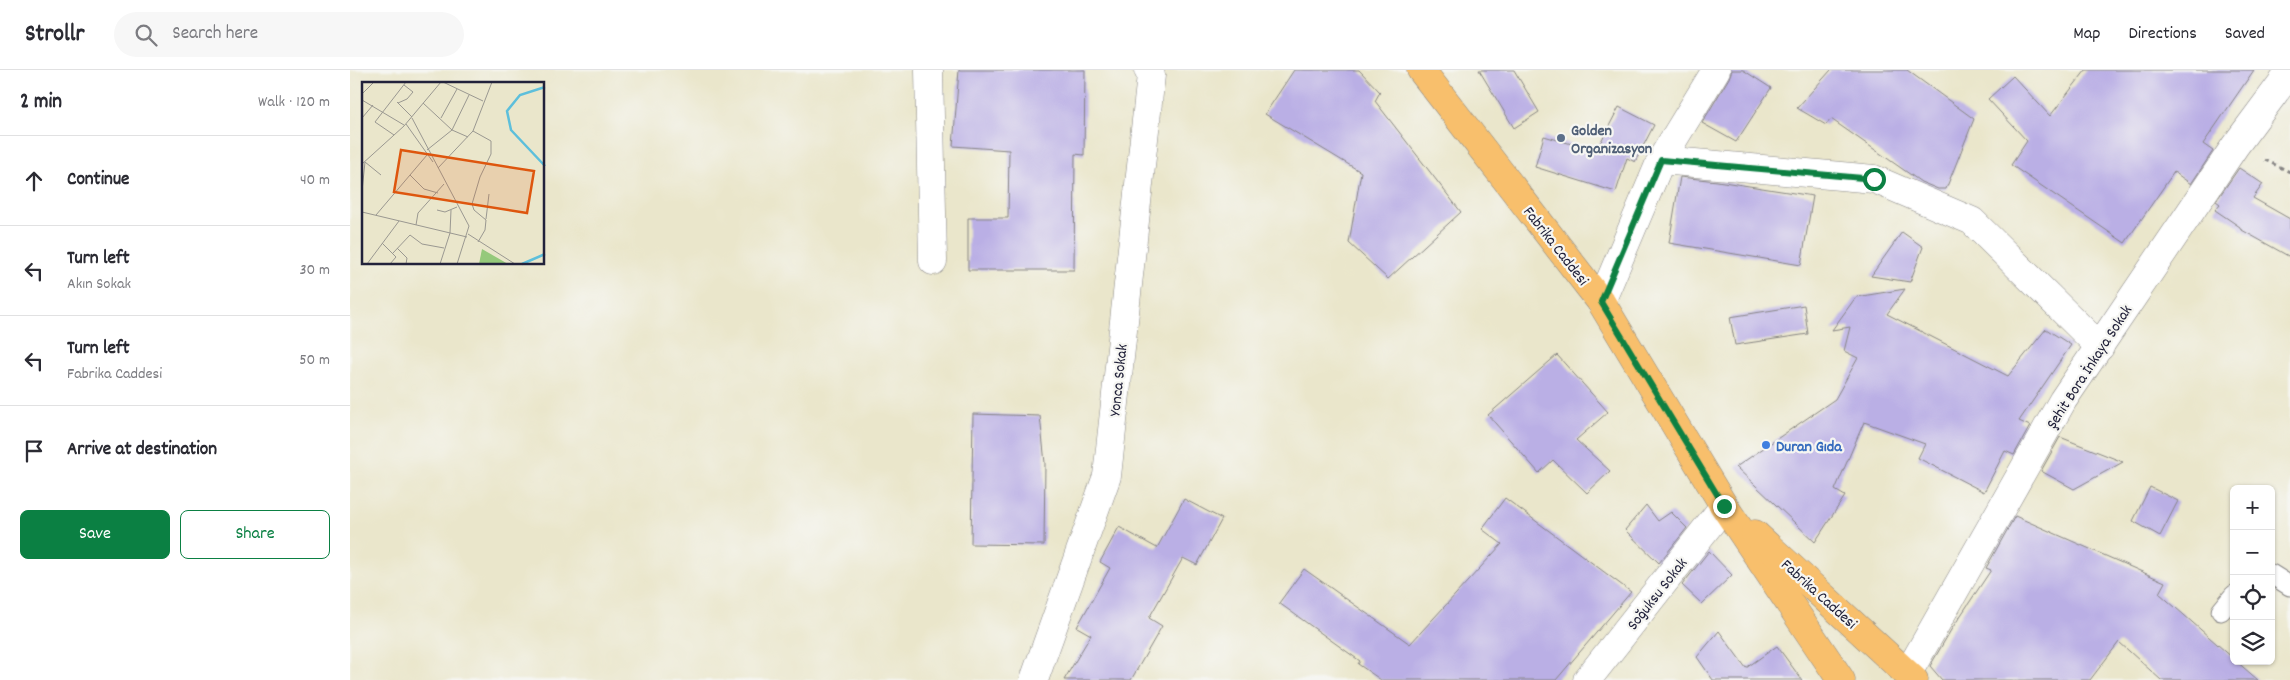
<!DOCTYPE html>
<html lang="en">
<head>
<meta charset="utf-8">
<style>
	:root { --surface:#fff; --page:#f7f7f7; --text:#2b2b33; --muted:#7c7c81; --line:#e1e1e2; --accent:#0b8043 }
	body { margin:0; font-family:Dekko,sans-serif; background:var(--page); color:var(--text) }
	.controls { position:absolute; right:15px; bottom:15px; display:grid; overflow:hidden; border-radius:8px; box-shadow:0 1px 4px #0004 }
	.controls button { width:45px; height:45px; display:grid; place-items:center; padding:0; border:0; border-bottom:1px solid var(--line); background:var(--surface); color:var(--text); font:25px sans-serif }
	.stop { position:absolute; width:15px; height:15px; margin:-11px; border:4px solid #0b8043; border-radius:50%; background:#fff }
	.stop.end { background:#0b8043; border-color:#fff; box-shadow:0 1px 5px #0008 }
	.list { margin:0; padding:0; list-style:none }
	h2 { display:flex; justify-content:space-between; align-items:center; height:65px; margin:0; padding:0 20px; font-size:21px }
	h2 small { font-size:16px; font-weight:400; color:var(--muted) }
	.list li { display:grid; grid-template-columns:32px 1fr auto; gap:15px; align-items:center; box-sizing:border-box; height:90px; padding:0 20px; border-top:1px solid var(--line) }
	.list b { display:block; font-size:19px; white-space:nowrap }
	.list p { margin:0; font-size:16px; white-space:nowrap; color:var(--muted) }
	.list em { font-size:16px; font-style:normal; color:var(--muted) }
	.actions { display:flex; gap:10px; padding:15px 20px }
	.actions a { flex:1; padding:11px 0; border:1px solid var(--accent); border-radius:8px; text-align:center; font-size:18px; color:var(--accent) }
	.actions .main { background:var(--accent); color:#fff }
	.icon { flex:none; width:28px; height:28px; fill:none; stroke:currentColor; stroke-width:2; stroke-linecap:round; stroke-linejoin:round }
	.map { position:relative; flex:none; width:1940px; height:610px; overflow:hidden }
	header { display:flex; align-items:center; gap:30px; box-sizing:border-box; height:70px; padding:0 25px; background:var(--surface); border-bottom:1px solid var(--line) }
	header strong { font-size:24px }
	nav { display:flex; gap:28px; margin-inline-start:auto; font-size:18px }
	.search { width:350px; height:45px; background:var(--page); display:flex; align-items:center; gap:12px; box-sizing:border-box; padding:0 18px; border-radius:28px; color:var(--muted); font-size:19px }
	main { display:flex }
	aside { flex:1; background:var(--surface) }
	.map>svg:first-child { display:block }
</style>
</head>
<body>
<header>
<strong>Strollr</strong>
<div class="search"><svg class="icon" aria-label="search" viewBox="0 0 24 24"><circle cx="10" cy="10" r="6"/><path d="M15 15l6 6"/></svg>Search here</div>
<nav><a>Map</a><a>Directions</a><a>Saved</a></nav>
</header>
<main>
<aside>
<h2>2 min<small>Walk · 120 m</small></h2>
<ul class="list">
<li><svg class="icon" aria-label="ahead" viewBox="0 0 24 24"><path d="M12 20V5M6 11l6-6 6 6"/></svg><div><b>Continue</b></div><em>40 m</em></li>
<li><svg class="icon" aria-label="left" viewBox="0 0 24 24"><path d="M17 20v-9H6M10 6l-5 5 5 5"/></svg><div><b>Turn left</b><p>Akın Sokak</p></div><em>30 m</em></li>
<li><svg class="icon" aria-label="left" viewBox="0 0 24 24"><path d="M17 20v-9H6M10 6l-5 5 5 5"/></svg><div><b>Turn left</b><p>Fabrika Caddesi</p></div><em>50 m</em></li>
<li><svg class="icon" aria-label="arrive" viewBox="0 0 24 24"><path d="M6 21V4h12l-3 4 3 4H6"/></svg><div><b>Arrive at destination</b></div></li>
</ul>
<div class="actions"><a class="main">Save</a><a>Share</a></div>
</aside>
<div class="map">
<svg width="1940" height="610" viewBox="0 0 1940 610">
	<rect width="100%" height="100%" fill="#f6f6f2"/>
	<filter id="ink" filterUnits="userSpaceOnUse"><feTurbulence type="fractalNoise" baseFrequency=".02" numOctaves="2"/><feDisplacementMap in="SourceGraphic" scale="10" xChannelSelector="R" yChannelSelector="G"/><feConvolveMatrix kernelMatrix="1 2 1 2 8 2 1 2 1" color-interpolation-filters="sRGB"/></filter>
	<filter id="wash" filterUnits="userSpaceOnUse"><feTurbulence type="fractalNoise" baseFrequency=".0096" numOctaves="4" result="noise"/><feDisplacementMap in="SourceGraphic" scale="20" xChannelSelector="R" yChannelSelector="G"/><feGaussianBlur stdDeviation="1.12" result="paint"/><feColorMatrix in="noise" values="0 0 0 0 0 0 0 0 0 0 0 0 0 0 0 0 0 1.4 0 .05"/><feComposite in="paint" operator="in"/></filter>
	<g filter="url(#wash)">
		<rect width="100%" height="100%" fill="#eae6cb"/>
		<g id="blocks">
			<!-- building -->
			<g fill="#baafe5">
				<path d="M609 0H735L734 85 725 84 724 200H618V148H658L659 80 603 76Z"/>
				<path d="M944 0H1009L1030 22 1025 31 1111 142 1038 209 999 173 1011 102 915 44Z"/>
				<path d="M1129 0H1164L1189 42 1164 58Z"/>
				<path d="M1382 0H1393L1421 18 1386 72 1352 53 1379 8Z"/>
				<path d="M1481 0H1557L1624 49 1596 119H1588L1571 112 1481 49 1476 55 1447 38Z"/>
				<path d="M1736 0H1904L1853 74 1863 81 1841 114 1824 102 1775 173 1661 95 1677 71 1638 29 1663 6 1700 46Z"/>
				<path d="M1269 37 1304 55 1285 92 1277 88 1266 122 1185 97 1194 66 1246 81Z"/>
				<path d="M1889 98 1913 114 1903 128 1940 149V187L1890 159V157L1865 140 1870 134 1866 131Z"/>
				<path d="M1330 107 1367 111 1463 126 1451 195 1319 173Z"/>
				<path d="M1552 162 1573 177 1560 212 1521 206Z"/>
				<path d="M1555 219 1537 244 1658 306 1696 259 1721 275 1669 351 1680 356 1664 385 1655 381 1634 422 1568 388 1575 374 1514 352 1485 420 1495 426 1465 472 1386 397 1485 329 1508 288 1494 281 1500 257 1482 260 1506 227Z"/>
				<path d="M1454 235 1458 264 1385 275 1380 247Z"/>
				<path d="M1207 285 1258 342 1226 370 1260 401 1237 423 1203 390 1189 403 1138 345Z"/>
				<path d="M623 344 690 346 695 393 694 475 621 474Z"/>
				<path d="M1710 367 1773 392 1724 419 1691 401Z"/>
				<path d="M1800 417 1828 431 1810 466 1783 451Z"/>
				<path d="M1155 428 1281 522 1206 610H1031L1008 594 1010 591 929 533 954 499 1060 574 1152 474 1132 459Z"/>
				<path d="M834 429 872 449 847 495 833 488 799 548 812 556 781 610H714L741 565 727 557 760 498 750 492 769 457 807 478Z"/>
				<path d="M1296 435 1308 451 1321 442 1337 458 1309 493 1275 460Z"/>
				<path d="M1665 446 1815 512 1809 523 1884 589V591H1886L1908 610H1811L1769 572 1740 610H1592L1580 596 1601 560 1641 500 1636 498Z"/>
				<path d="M1359 481 1382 505 1352 534 1332 515Z"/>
				<path d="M1369 561 1396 598 1427 576 1452 610H1363L1347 587Z"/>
			</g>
		</g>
	</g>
	<g filter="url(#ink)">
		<use href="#blocks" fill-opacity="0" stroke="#868483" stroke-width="1"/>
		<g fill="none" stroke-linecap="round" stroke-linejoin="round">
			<defs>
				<g id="lane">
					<path d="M1921 504 1940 516"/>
					<path d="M1871 541 1884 525"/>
				</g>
				<g id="street">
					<path d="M579 0 583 191"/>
					<path d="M1311 90 1524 109 1622 151 1750 277"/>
					<path d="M1251 232 1311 90 1366 0"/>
					<path d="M1558 603 1713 330 1885 76 1940 2"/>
					<path d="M684 610 757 406 801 5 798 0"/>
					<path d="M1237 610 1374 436"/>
				</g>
				<g id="primary">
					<path d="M1071 0 1251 232 1374 436 1491 610"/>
					<path d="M1405 464 1564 610"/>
				</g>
			</defs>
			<!-- lane casing -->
			<use href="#lane" stroke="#868483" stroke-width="21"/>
			<!-- street casing -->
			<use href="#street" stroke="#868483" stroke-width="29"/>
			<!-- primary casing -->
			<use href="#primary" stroke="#868483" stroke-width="29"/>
			<!-- path -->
			<path stroke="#868483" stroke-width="3" stroke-dasharray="4 4" stroke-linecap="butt" d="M1915 90 1940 102"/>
			<!-- lane -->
			<use href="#lane" stroke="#fff" stroke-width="19"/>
			<!-- street -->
			<use href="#street" stroke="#fff" stroke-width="28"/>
			<!-- primary -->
			<use href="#primary" stroke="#f8bf6c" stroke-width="28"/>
		</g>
	</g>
	<g fill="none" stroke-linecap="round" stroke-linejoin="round" filter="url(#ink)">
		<!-- route -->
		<path stroke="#0b8043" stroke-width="6" d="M1374 436 1251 232 1311 90 1524 109"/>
	</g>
	<!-- markers -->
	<circle fill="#5c6f8a" stroke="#f6f6f2" stroke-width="2" cx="1211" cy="68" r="5"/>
	<circle fill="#3f7fe0" stroke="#f6f6f2" stroke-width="2" cx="1416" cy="375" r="5"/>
	<g text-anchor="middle" stroke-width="4.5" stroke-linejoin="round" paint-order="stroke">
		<!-- service labels -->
		<g font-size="16" font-weight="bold" fill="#4e5e75" stroke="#f6f6f2" text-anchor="start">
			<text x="1221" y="65">Golden<tspan x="1221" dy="18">Organizasyon</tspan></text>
		</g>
		<!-- street labels -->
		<g font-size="16" fill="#22223b" stroke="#f6f6f2">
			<text transform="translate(1207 175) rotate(52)" y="6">Fabrika Caddesi</text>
			<text transform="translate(1738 296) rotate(-57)" y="6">Şehit Bora İnkaya Sokak</text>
			<text transform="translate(767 310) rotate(-84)" y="6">Yonca Sokak</text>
			<text transform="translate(1306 523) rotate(-52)" y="6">Soğuksu Sokak</text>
			<text transform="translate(1470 523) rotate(42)" y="6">Fabrika Caddesi</text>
		</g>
		<!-- shop labels -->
		<g font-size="16" font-weight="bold" fill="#366cbe" stroke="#f6f6f2" text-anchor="start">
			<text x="1426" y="381">Duran Gıda</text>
		</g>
	</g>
	<!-- overview -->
	<g transform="translate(12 12)">
		<rect width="182" height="182" fill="#eae6cb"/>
		<path d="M120 167 146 182H117Z" fill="#95c97b"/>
		<path fill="none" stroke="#5dbfdb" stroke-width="2.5" d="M183 5 158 13 145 29 149 48 183 84M160 182 183 172"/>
		<path fill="none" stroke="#9a9891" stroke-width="1" d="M81 0 121 19M0 12 12 0M0 18 42 43M35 20 50 35M36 21 45 17 51 10 42 3M61 21 90 48 106 55M0 36 11 23M50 36 107 144 95 182M79 36 95 7M44 42 71 80M111 49 129 59V72L118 95 110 122 112 128 124 138 123 148 116 160M32 53 13 40 44 0M65 68 90 48 107 13M3 80 19 93M0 82 42 44 79 0M76 86 111 49 130 0M48 93 62 107 76 111M0 109 3 80M75 128 83 130 95 125M0 130 105 155M14 133 65 73M124 137 127 112M54 143 56 131 82 102M106 152 153 182M20 161 34 175 28 182M35 166 45 176 44 182M31 171 48 153 60 162 82 166M5 182 37 139M78 182 88 151 89 128"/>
		<path fill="#de560e" fill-opacity="0.15" stroke="#de560e" stroke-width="2.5" d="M39 68 172 89 165 131 32 110Z"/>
		<rect width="182" height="182" fill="none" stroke="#22223b" stroke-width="2.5"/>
	</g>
</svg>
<div class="controls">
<button>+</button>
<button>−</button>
<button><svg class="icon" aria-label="locate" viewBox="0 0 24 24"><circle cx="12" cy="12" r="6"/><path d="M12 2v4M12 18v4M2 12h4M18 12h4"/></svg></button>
<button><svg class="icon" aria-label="layers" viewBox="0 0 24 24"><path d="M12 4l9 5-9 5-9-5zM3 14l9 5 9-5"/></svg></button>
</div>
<div class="stop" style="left:1524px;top:109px"></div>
<div class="stop end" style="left:1374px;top:436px"></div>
</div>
</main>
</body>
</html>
